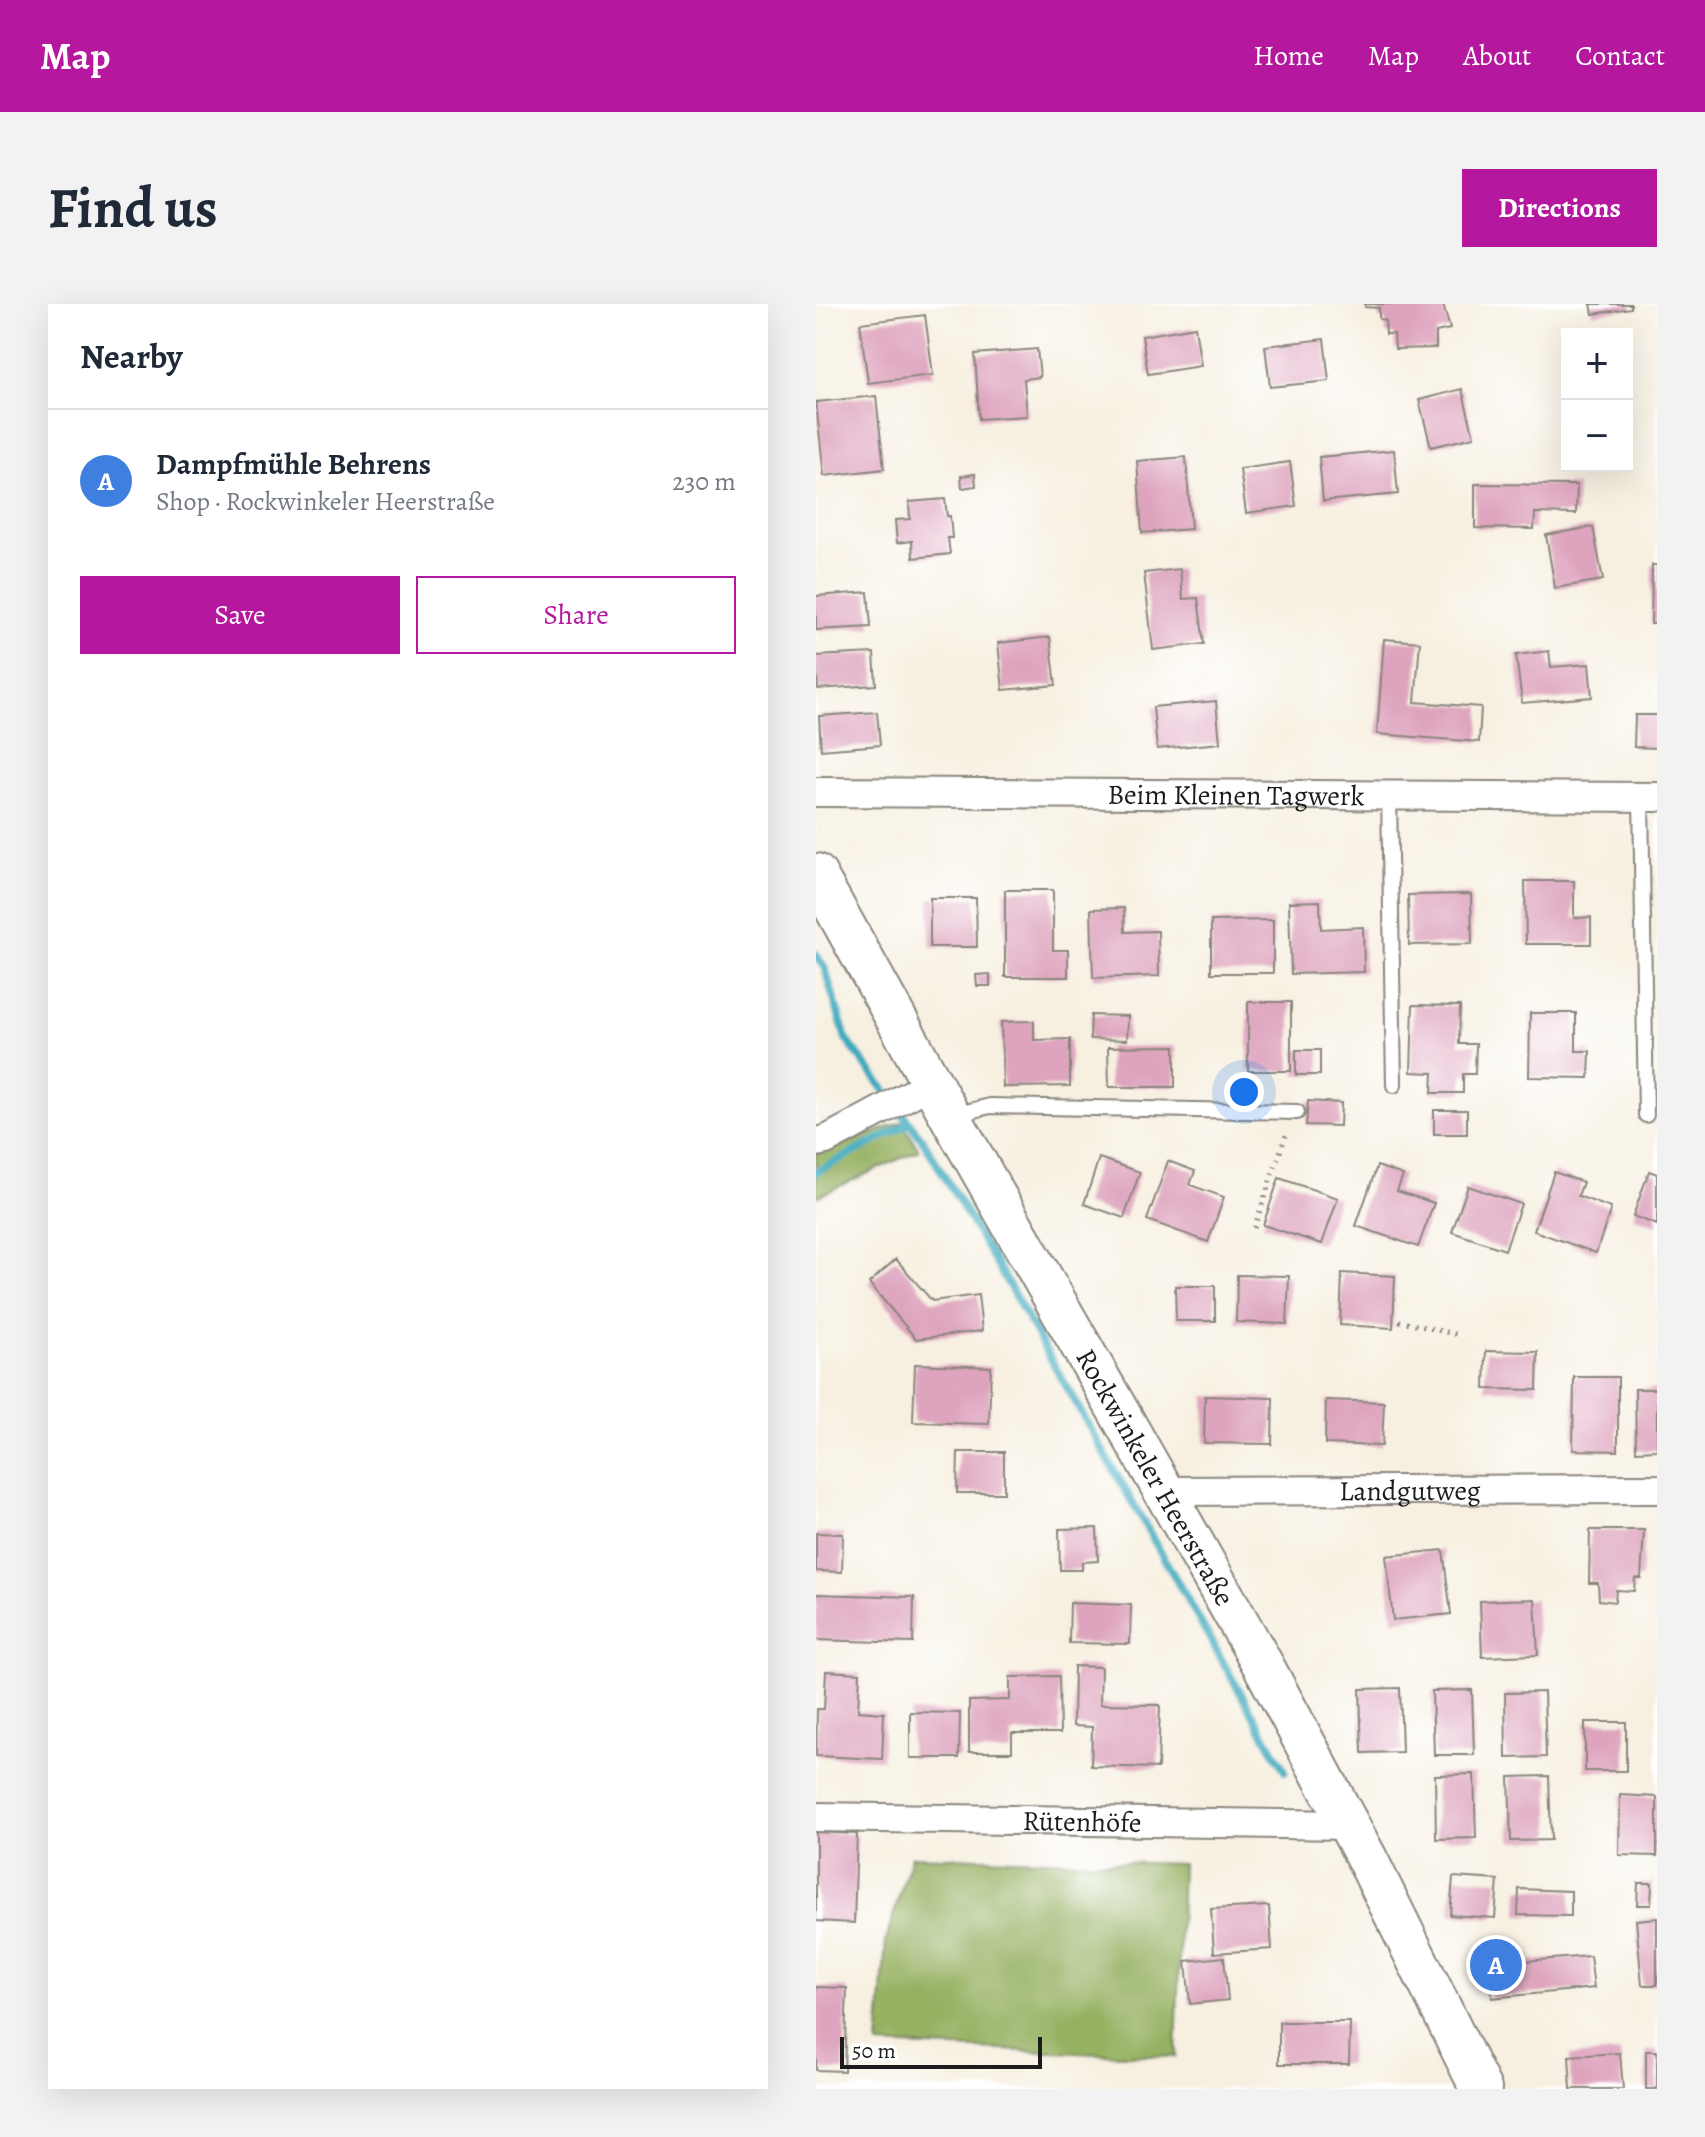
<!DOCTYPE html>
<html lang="en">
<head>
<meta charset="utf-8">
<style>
	:root { --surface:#fff; --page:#f2f2f3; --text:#1f2937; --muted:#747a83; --line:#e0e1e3; --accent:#b5179e }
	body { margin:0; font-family:Alegreya,serif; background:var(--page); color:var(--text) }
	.controls { position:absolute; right:24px; top:24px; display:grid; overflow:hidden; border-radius:0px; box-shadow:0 8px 32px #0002 }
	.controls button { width:72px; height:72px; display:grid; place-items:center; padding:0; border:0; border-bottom:2px solid var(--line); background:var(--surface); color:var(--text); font:40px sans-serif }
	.scale { position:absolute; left:24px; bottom:20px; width:202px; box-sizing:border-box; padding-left:8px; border:4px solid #1c1c1c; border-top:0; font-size:22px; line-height:28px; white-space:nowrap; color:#1c1c1c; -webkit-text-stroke:6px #fff; paint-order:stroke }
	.you { position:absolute; left:428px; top:788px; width:28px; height:28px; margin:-20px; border:6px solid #fff; border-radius:50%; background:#1a73e8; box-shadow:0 0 0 12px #1a73e833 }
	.badge { display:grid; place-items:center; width:52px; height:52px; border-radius:50%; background:var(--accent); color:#fff; font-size:26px; font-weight:700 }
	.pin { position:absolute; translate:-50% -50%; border:4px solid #fff; box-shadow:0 2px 8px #0006 }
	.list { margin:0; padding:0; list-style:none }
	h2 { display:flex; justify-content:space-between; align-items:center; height:104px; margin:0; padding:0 32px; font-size:34px }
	h2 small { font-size:26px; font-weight:400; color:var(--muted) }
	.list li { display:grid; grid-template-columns:52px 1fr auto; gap:24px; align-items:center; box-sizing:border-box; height:144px; padding:0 32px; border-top:2px solid var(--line) }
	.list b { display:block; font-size:30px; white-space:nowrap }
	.list p { margin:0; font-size:26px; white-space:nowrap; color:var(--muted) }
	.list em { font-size:26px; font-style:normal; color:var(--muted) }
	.actions { display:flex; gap:16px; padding:24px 32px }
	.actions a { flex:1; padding:18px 0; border:2px solid var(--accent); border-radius:0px; text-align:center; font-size:28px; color:var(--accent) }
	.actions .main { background:var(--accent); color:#fff }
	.map { position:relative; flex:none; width:841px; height:1785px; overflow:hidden; border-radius:0px }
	header { display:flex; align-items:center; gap:48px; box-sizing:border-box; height:112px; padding:0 40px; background:var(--accent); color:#fff }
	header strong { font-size:38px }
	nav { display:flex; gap:44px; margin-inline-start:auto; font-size:28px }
	.intro { display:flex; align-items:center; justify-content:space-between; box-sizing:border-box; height:192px; padding:0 48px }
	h1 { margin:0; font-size:56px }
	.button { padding:20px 36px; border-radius:0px; background:var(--accent); color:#fff; font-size:28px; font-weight:700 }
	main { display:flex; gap:48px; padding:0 48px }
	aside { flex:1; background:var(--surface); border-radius:0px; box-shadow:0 8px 32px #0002 }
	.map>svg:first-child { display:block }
</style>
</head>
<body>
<header>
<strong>Map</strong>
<nav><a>Home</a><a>Map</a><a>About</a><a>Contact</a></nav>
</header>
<div class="intro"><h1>Find us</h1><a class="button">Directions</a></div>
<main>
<aside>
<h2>Nearby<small></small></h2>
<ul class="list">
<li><span class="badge" style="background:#3f7fe0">A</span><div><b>Dampfmühle Behrens</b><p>Shop · Rockwinkeler Heerstraße</p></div><em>230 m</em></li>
</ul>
<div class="actions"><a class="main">Save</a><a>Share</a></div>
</aside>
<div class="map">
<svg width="841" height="1785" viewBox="0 0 841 1785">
	<rect width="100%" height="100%" fill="#fff"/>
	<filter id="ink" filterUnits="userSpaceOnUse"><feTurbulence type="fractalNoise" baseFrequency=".0125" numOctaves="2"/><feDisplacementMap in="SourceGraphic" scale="16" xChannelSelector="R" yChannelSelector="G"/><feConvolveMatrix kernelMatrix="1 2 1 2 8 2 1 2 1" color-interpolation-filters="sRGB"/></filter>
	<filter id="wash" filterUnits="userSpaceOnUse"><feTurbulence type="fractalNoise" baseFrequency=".006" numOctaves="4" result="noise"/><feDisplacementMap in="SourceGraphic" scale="32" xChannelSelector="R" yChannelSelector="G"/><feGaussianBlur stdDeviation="1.8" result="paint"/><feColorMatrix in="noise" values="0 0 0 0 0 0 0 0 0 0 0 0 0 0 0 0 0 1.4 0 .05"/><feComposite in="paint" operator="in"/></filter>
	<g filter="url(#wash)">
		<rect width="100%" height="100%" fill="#f7f0e1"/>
		<!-- forest -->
		<g fill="#96b162" stroke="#59663f" stroke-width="2">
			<path d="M86 818 103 846 0 893V850Z"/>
			<path d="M95 1552 366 1560 360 1753 62 1741 70 1637Z"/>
		</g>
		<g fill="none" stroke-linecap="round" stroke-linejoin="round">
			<!-- stream -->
			<g stroke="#3eaabe" stroke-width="8">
				<path d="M0 650 9 665 30 735 108 838 191 978 469 1467"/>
				<path d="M0 868 94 819"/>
			</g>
		</g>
		<g id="blocks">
			<!-- building -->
			<g fill="#dea4be">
				<path d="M549 0H627L634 25 620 28V44L579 45 578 30H570L569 16 563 15V4L549 3Z"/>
				<path d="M775 0H815V4L777 10Z"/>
				<path d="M109 11 117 71 52 79 44 19Z"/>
				<path d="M379 23 385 62 332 70 326 32Z"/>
				<path d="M508 35 513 77 454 83 449 42Z"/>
				<path d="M221 45 224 73 208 75 211 112 163 115 159 50Z"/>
				<path d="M646 85 658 133 615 143 603 96Z"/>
				<path d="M60 92 68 165 8 172 0 98Z"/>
				<path d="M578 146 582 190 507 197 503 153Z"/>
				<path d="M370 153 375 225 326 229 321 157Z"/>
				<path d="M474 158 480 202 430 209 424 165Z"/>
				<path d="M159 170 160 182 146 184 145 172Z"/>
				<path d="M659 180 761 181 760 210 719 209 718 225 659 224Z"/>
				<path d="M129 195 131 212H134L136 234H132L134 250 97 254 96 237 81 239 79 216 94 215 93 198Z"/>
				<path d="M777 223 787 276 739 284 730 231Z"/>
				<path d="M836 261H841V320H835Z"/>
				<path d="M364 265 367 295 382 294 388 340 337 346 328 269Z"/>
				<path d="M52 288 55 323 0 326V292Z"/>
				<path d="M234 333 240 381 187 386 182 339Z"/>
				<path d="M568 335 604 338 599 398 665 403 663 438 561 430Z"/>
				<path d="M733 347 735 363 773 360 776 393 706 399 700 351Z"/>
				<path d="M58 349 60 381 2 385 0 352Z"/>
				<path d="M400 397 404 439 341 445 337 403Z"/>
				<path d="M61 408 64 441 5 446 3 412Z"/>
				<path d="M819 411H841V444L818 443Z"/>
				<path d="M709 577H758V614L775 613V640H710Z"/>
				<path d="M189 586H237V646H252V673H189Z"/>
				<path d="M655 590 656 640 593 641 592 591Z"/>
				<path d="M114 594H160L161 643H114Z"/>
				<path d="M504 597 505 625 547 623 548 668 475 670 473 598Z"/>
				<path d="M308 604 309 628 342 627 343 672 277 674 275 605Z"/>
				<path d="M457 616V669H395V617Z"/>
				<path d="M174 670V682H161L160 671Z"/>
				<rect x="432" y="698" width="43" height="69"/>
				<path d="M597 701 644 702 643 740H660L659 770H647V789H616L617 769 595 768Z"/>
				<path d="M714 709H760V747H774L773 774 713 773Z"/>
				<path d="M275 711 312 712 311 736 274 735Z"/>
				<path d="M218 717V736L254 735V782L187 783 185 718Z"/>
				<path d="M359 742V783H293L292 743Z"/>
				<rect x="480" y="746" width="24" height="25"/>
				<path d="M492 797 525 799 524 822 490 821Z"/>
				<rect x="618" y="806" width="33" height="24"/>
				<path d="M283 854 324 868 308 914 268 900Z"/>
				<path d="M352 857 379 867 374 881 408 893 392 938 331 916Z"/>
				<path d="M561 862 587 871 581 887 618 899 602 943 540 922Z"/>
				<path d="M833 867 841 870V921L817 912Z"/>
				<path d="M738 868 767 878 762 892 795 904 780 949 718 927Z"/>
				<path d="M463 874 522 894 506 940 447 921Z"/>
				<path d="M652 882 705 900 689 946 636 928Z"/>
				<path d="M80 955 116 997 162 991 166 1027 100 1035 53 979Z"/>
				<path d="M526 969 579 972 577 1024 524 1021Z"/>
				<path d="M421 971 473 972 471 1020 420 1018Z"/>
				<path d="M359 982H399V1017H360Z"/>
				<path d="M670 1047 722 1048 721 1086 669 1085Z"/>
				<path d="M99 1060 175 1063 173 1120 97 1118Z"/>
				<path d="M758 1073H802V1147L757 1146Z"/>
				<path d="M819 1085H841V1146L820 1147Z"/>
				<path d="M389 1092 457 1094 456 1140 388 1139Z"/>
				<path d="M510 1096 568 1098 566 1142 509 1140Z"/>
				<path d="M142 1148H188V1189H141Z"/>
				<path d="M281 1224 282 1257 266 1258V1266H244L243 1225Z"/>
				<path d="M774 1226H828L825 1274H819L818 1287 800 1286 799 1298 783 1296 782 1279H773Z"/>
				<path d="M0 1229 27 1230 26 1268 0 1267Z"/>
				<path d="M627 1246 635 1310 577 1316 570 1252Z"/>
				<path d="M0 1290 98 1293 97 1339 0 1336Z"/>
				<path d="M719 1295 722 1351 666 1353 664 1297Z"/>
				<path d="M254 1299 315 1301 314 1340 253 1339Z"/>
				<path d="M258 1362 285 1363 284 1400 344 1401 342 1464 275 1462 276 1423 257 1422Z"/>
				<path d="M10 1367 44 1369 42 1407 68 1409 66 1455 0 1452 1 1405H8Z"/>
				<path d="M243 1372 244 1429H196V1448H153V1397L194 1396V1373Z"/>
				<path d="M584 1384 586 1448 546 1449 544 1385Z"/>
				<path d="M656 1386 658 1451H618L616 1387Z"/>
				<path d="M728 1388 730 1453 690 1454 689 1389Z"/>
				<path d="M94 1408 144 1409 143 1454H94Z"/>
				<rect x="769" y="1418" width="41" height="49"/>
				<path d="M658 1470 660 1534 620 1535 619 1471Z"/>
				<path d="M733 1472 735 1536 695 1537 693 1473Z"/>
				<path d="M804 1491 841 1493V1552L803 1551Z"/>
				<path d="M0 1528 41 1530 38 1619 0 1617Z"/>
				<path d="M637 1573 682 1576 679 1614 634 1611Z"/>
				<path d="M822 1579H836L835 1601H821Z"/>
				<path d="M703 1585 755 1587V1612L702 1611Z"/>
				<path d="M453 1602 456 1645 398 1649 395 1605Z"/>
				<path d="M841 1614V1681H826L820 1616Z"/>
				<path d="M709 1647 710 1657 774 1652 778 1684 676 1694 672 1651Z"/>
				<path d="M408 1653 412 1696 374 1700 370 1657Z"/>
				<path d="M0 1683 31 1684 28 1767 0 1766Z"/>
				<path d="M463 1718H534L533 1760H463Z"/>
				<rect x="830" y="1747" width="11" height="38"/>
				<path d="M804 1749 807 1785H755L753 1752Z"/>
			</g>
		</g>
	</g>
	<g filter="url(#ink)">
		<use href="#blocks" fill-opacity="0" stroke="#8a867e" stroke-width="2"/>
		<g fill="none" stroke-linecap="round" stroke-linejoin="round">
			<defs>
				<g id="lane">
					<path d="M573 491 578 781"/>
					<path d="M825 493 830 811"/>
					<path d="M138 811 174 802 481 808"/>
				</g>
				<g id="street">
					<path id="s1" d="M0 488 841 493"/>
					<path d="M0 838 10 836 116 779"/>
					<path id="s2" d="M348 1187 841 1185"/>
					<path id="s3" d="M0 1513 532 1521"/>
				</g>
				<g id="secondary">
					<path id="s4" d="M0 570 134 812 447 1361 551 1555 665 1785"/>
				</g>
			</defs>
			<!-- lane casing -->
			<use href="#lane" stroke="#8a867e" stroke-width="18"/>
			<!-- street casing -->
			<use href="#street" stroke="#8a867e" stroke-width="32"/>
			<!-- secondary casing -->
			<use href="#secondary" stroke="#8a867e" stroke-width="44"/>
			<!-- path -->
			<g stroke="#8a867e" stroke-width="5" stroke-dasharray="2 6" stroke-linecap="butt">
				<path d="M438 924 471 828"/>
				<path d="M583 1017 642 1031"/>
			</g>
			<!-- lane -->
			<use href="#lane" stroke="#fff" stroke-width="14"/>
			<!-- street -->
			<use href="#street" stroke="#fff" stroke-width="28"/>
			<!-- secondary -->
			<use href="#secondary" stroke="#fff" stroke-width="40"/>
		</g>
	</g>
	<g text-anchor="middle" stroke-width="6" stroke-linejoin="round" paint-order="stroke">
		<!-- street labels -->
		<g font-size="28" fill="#1c1c1c" stroke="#fff">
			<text dy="10" stroke="none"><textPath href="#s1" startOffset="420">Beim Kleinen Tagwerk</textPath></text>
			<text dy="10" stroke="none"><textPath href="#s4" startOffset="692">Rockwinkeler Heerstraße</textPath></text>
			<text dy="10" stroke="none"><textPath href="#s2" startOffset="246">Landgutweg</textPath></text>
			<text dy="10" stroke="none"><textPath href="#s3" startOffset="266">Rütenhöfe</textPath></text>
		</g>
	</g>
</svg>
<div class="controls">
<button>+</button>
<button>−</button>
</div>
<div class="scale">50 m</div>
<div class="you"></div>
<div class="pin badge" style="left:680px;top:1661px;background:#3f7fe0">A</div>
</div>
</main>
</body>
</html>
